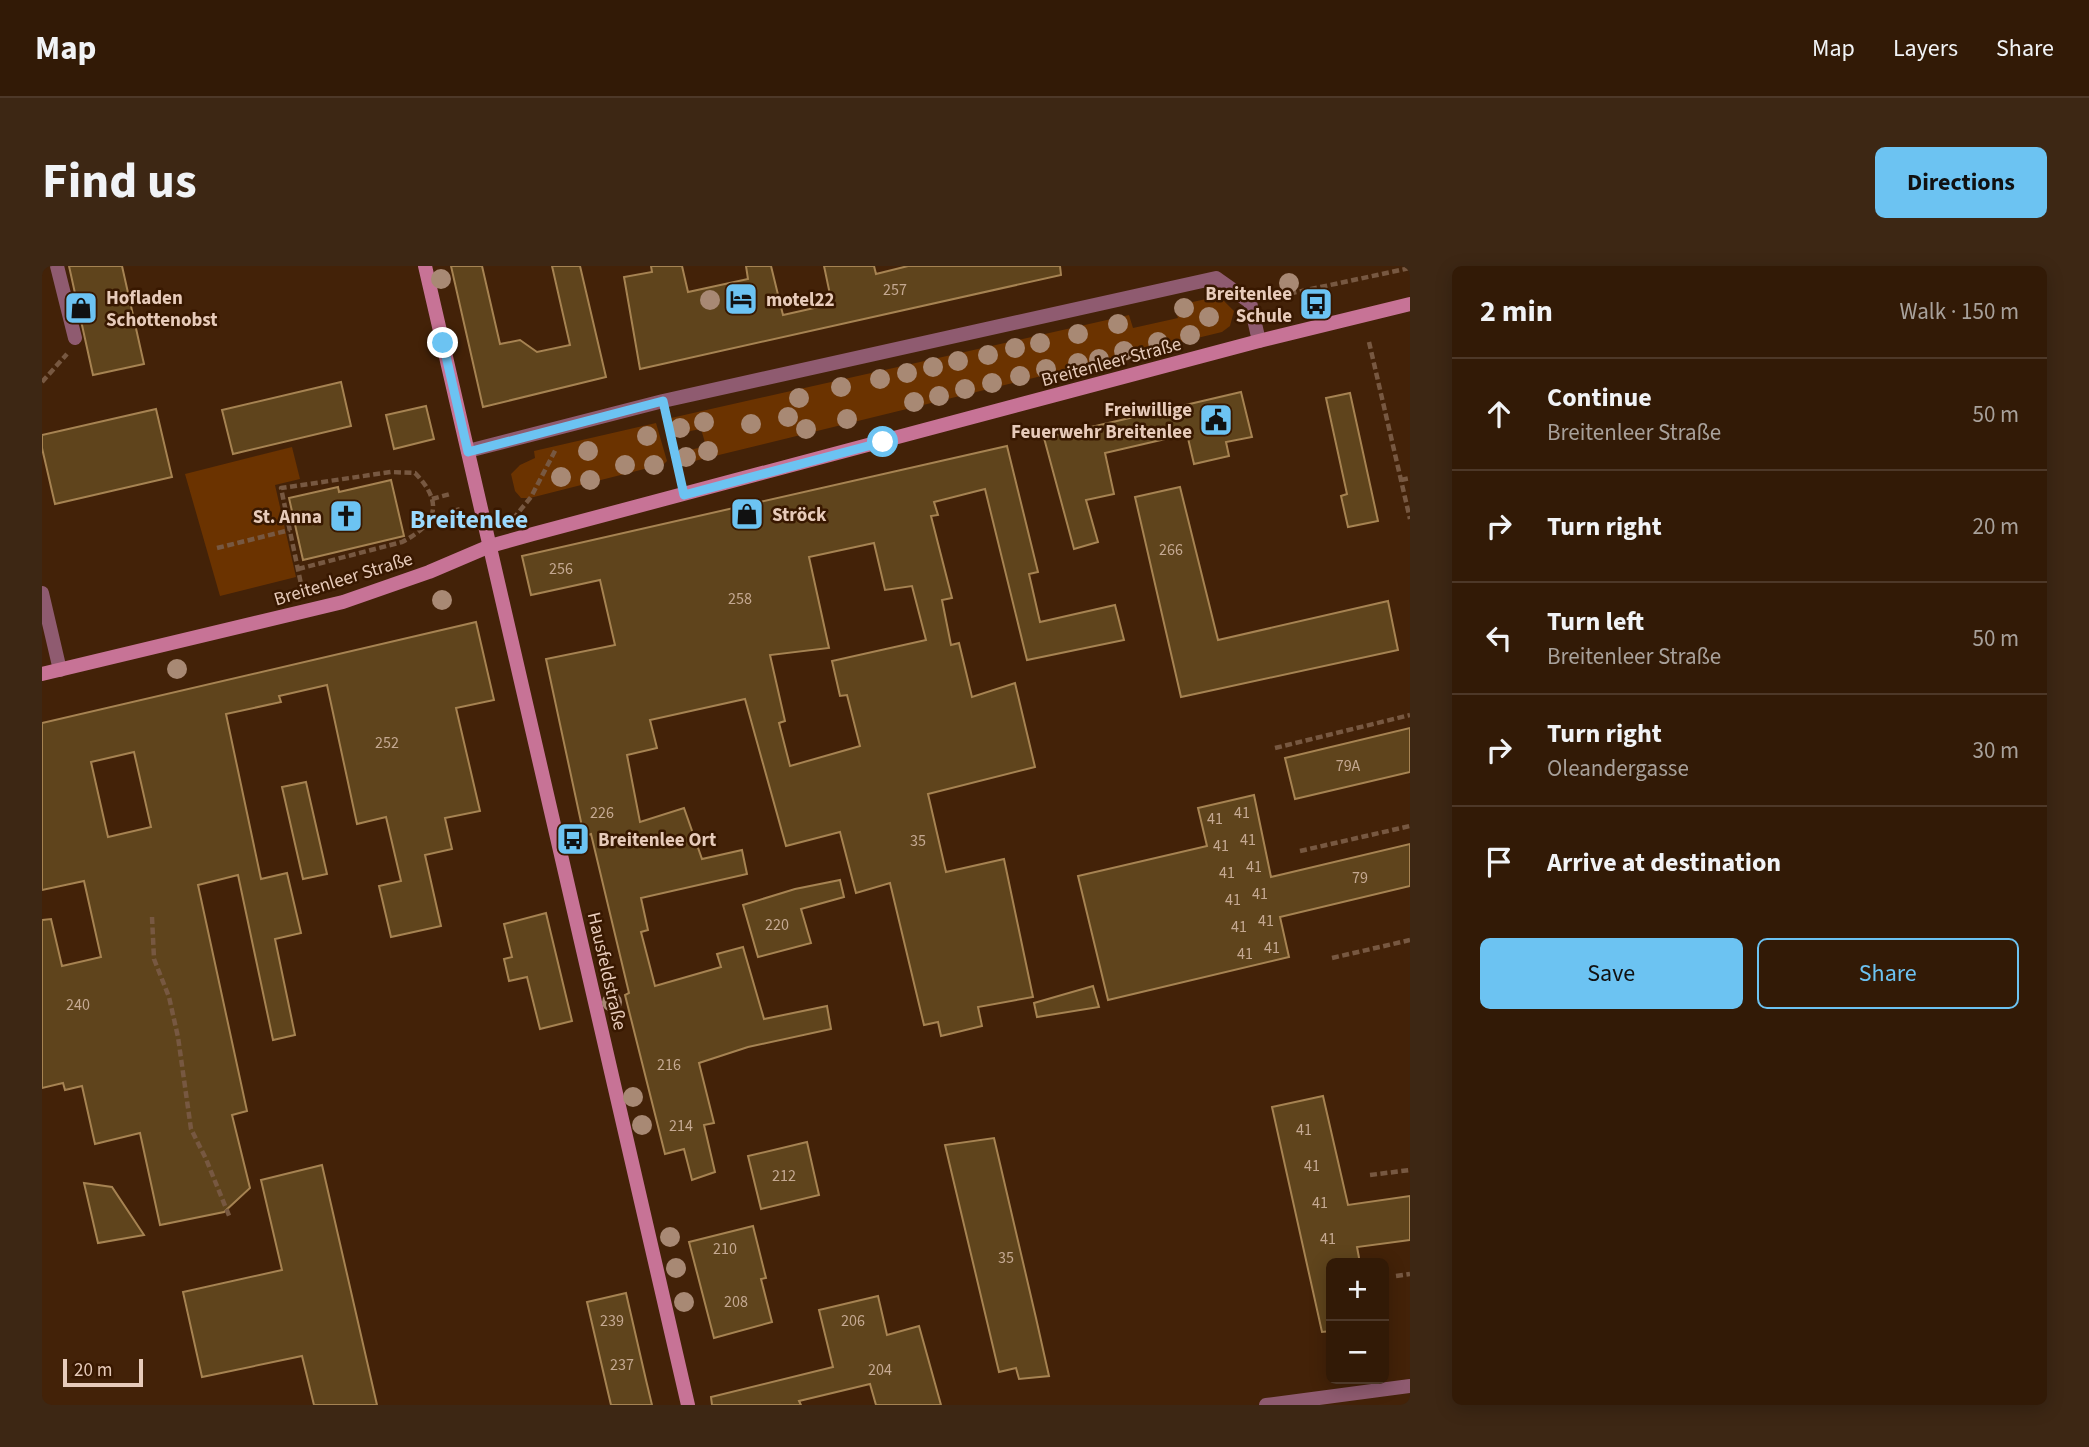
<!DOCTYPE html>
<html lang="en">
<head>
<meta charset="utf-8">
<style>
	:root { --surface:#321a06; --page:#3d2714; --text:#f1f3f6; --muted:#a8a19b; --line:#4d3828; --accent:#6cc3f2 }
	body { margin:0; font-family:"Source Sans 3",sans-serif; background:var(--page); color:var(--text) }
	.controls { position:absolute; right:21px; bottom:21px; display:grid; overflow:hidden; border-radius:10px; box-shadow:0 4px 18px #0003 }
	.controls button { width:63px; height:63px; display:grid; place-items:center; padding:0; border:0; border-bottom:2px solid var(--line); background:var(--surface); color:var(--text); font:35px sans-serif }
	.scale { position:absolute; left:21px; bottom:18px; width:80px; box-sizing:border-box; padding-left:7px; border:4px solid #e7cbba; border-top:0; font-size:19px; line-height:24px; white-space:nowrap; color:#e7cbba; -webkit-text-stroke:5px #381800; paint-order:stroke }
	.stop { position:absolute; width:21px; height:21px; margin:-16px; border:5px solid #6cc3f2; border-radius:50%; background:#fff }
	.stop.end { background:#6cc3f2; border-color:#fff; box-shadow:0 2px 7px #0008 }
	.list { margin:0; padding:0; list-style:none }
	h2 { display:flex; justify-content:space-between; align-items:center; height:91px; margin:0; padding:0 28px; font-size:30px }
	h2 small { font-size:23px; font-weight:400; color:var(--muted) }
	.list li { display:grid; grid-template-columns:46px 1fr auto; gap:21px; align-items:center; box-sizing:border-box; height:112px; padding:0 28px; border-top:2px solid var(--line) }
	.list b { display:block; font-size:26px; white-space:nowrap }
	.list p { margin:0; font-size:23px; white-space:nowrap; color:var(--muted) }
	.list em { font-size:23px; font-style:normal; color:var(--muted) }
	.actions { display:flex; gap:14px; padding:21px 28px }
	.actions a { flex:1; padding:16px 0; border:2px solid var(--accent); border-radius:10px; text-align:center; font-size:24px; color:var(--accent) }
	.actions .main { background:var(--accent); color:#111 }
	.icon { flex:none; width:38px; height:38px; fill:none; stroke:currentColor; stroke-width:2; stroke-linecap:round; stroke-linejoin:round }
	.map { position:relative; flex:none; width:1368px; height:1139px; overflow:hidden; border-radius:10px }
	header { display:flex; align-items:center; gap:42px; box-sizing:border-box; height:98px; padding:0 35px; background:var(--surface); border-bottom:2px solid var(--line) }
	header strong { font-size:33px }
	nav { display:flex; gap:38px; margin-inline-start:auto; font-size:24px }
	.intro { display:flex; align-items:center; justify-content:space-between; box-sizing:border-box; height:168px; padding:0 42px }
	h1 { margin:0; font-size:49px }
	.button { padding:18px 32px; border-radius:10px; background:var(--accent); color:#111; font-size:24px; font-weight:700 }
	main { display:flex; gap:42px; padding:0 42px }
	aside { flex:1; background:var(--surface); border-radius:10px; box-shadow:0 4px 18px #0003 }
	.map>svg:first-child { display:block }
</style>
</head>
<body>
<header>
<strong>Map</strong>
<nav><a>Map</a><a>Layers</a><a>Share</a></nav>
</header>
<div class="intro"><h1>Find us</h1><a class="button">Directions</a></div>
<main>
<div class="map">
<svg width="1368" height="1139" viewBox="0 0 1368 1139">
	<rect width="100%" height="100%" fill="#432208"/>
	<!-- green -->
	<g fill="#6b3300">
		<path d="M1169 32 1182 35 1192 45 1188 60 1180 66 640 198 637 190 640 186 664 180 659 163 632 168 629 152 1087 49 1091 62 1136 52 1132 40Z"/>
		<path d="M614 157 625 195 622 198 488 232H479L473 225 469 208 478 199 493 192 492 185Z"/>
		<path d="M250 181 258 213 233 219 254 311 178 330 143 208Z"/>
	</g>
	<!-- building -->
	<g fill="#5f441c" stroke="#a68352" stroke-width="2" fill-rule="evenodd">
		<path d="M27 0H80L102 98 51 109Z"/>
		<path d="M409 0H440L458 78 478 74 495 86 528 79 510 0H538L564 111 441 141Z"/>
		<path d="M609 0H640L646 26 706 13 704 0H729L741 49 790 38 782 0H832L834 8 866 0H1018L1019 9 598 103 582 11 610 6Z"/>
		<path d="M299 116 309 160 191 188 180 144Z"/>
		<path d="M1199 126 1210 171 1184 176 1187 190 1152 198 1145 168 1063 187 1072 228 1044 234 1056 276 1032 283 1002 172Z"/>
		<path d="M1308 127 1336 255 1306 261 1299 230 1305 228 1284 132Z"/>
		<path d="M384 140 392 173 352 183 344 149Z"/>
		<path d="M114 143 130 211 13 238 0 182V169Z"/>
		<path d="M965 180 996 306 987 308 998 356 1073 339 1082 374 985 394 943 223 892 236 896 249 889 250 910 332 900 334 909 379 917 377 930 431 973 417 993 501 886 528 904 606 962 593 991 731 936 741 940 760 899 770 896 756 882 759 848 617 814 627 798 566 744 580 703 433 608 454 615 482 585 489 598 556 642 542 660 593 700 584 705 608 599 632 606 664 599 666 613 720 679 701 675 688 701 681 722 753 785 740 789 763 706 781 657 797 672 857 662 859 673 906 650 914 642 883 623 888 583 729 587 727 549 568 542 570 504 393 573 379 558 314 489 329 480 290ZM832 277 843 324 870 320 884 374 790 395 798 430 805 429 818 480 748 500 737 457 743 455 728 389 787 382 767 291Z"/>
		<path d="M349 214 362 270 261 294 247 232 296 221 297 226Z"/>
		<path d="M1138 221 1176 374 1346 335 1356 384 1139 431 1093 231Z"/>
		<path d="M434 356 452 434 414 442 438 545 403 552 410 583 383 589 399 660 349 671 337 620 359 615 344 551 315 558 285 419 237 430 239 436 184 448 219 613 245 607 259 667 233 673 253 769 231 774 196 609 156 619 205 845 190 849 208 922 182 946 118 959 98 867 53 878 40 820 23 824 21 817 0 822V654L9 653 20 700 59 691 42 615 0 624V457ZM92 486 109 561 66 571 49 496Z"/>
		<path d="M1368 462V506L1253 533 1243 492Z"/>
		<path d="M264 516 285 608 261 613 240 521Z"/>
		<path d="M1212 529 1229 611 1368 578V620L1238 651 1247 691 1066 734 1036 610 1165 580 1156 542Z"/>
		<path d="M798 614 802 631 759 643 769 677 716 691 701 639 753 623Z"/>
		<path d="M504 647 530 755 498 763 485 711 467 715 462 693 470 691 462 658Z"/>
		<path d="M1051 720 1057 741 995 751 992 737Z"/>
		<path d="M1281 830 1306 939 1368 930V974L1315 981 1318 997H1289V1065L1280 1066 1230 841Z"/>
		<path d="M952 872 994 1052 1007 1110 977 1113 974 1102 957 1106 903 879Z"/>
		<path d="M765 876 777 929 719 943 706 890Z"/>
		<path d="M280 899 335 1139H272L260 1090 160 1111 141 1026 240 1004 219 914Z"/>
		<path d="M42 917 70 921 102 969 56 977Z"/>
		<path d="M711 960 724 1012 719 1013 730 1056 672 1072 647 976Z"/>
		<path d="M584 1027 604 1114 610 1139H569L565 1122 545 1036Z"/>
		<path d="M836 1030 845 1069 877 1060 899 1139H834L828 1118 757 1135 759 1139H670L669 1131 791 1101 777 1044Z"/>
	</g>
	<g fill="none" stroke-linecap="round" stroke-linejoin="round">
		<!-- path -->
		<g stroke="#775841" stroke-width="4.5" stroke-dasharray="7 3.5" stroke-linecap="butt">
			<path d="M1227 32 1368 2"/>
			<path d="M1327 76 1368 253"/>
			<path d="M0 116 25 88"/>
			<path d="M625 154 638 211"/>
			<path d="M1359 214 1368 212"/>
			<path d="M390 233 408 228"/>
			<path d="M411 245 419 243"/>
			<path d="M471 253 489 231 514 183"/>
			<path d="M175 282 248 264"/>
			<path d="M256 303 360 276C395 258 402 237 373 207L349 206 239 222 259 318"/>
			<path d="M1233 482 1368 449"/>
			<path d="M1258 585 1368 560"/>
			<path d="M110 651 112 693 127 731 136 771 149 863 164 893 188 952"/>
			<path d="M1290 692 1368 674"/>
			<path d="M1328 909 1368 904"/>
			<path d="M1354 1010 1368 1008"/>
		</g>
		<!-- lane -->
		<g stroke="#8f5b70" stroke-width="14">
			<path d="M15 0 33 72"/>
			<path d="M0 327 18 404"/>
		</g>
		<!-- street -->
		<g stroke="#8f5b70" stroke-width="14">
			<path d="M426 185 621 135 1174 12 1208 36 1217 75"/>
			<path d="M1224 1139 1368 1120"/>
		</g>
		<!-- secondary -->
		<g stroke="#c77396" stroke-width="14">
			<path d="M383 0 646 1139"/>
			<path d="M0 408 301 336 387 306 448 280 491 268 1217 75 1368 38"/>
		</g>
	</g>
	<!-- trees -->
	<g fill="#a88974">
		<circle cx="399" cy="13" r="10"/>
		<circle cx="1247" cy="17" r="10"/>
		<circle cx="668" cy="34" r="10"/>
		<circle cx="1142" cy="42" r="10"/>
		<circle cx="1167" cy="51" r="10"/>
		<circle cx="1076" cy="58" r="10"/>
		<circle cx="1036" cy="68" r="10"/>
		<circle cx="1148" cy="69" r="10"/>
		<circle cx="1116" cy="76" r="10"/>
		<circle cx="998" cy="77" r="10"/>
		<circle cx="973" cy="82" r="10"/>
		<circle cx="1082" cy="85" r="10"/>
		<circle cx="946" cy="89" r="10"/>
		<circle cx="1057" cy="93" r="10"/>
		<circle cx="916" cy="95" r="10"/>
		<circle cx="1036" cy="97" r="10"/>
		<circle cx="891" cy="101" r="10"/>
		<circle cx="1004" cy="103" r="10"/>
		<circle cx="865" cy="107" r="10"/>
		<circle cx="978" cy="110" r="10"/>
		<circle cx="838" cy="113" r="10"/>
		<circle cx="950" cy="117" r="10"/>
		<circle cx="799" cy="121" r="10"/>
		<circle cx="923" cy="123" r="10"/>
		<circle cx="897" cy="130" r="10"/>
		<circle cx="757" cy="132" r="10"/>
		<circle cx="872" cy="136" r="10"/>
		<circle cx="746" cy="151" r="10"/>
		<circle cx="805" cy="153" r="10"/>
		<circle cx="662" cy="156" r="10"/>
		<circle cx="709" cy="158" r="10"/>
		<circle cx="638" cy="162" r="10"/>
		<circle cx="764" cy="163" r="10"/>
		<circle cx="605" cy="170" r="10"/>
		<circle cx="546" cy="185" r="10"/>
		<circle cx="666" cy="185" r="10"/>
		<circle cx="644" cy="191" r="10"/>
		<circle cx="583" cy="199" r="10"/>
		<circle cx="612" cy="199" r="10"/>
		<circle cx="519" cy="211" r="10"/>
		<circle cx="548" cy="214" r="10"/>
		<circle cx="400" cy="334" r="10"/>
		<circle cx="135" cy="403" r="10"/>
		<circle cx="570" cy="736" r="10"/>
		<circle cx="591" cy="831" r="10"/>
		<circle cx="600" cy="859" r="10"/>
		<circle cx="628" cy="971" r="10"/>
		<circle cx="634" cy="1002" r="10"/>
		<circle cx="642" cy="1036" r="10"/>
	</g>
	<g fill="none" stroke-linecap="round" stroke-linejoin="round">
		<!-- route -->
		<path stroke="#6cc3f2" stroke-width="9" d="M401 77 426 186 621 135 642 229 841 176"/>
	</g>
	<!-- icons -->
	<defs>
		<symbol id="hotel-square" viewBox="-11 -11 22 22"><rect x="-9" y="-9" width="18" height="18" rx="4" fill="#6cc3f2" stroke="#381800"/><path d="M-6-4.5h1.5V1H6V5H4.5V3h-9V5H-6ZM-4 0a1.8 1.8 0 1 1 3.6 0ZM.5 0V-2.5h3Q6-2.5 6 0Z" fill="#111"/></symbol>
		<symbol id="bus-square" viewBox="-11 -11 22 22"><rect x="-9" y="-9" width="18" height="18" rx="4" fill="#6cc3f2" stroke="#381800"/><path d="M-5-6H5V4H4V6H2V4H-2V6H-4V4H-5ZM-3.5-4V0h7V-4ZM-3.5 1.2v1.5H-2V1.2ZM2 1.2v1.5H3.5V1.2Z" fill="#111"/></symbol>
		<symbol id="shop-square" viewBox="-11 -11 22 22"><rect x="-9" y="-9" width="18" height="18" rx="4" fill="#6cc3f2" stroke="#381800"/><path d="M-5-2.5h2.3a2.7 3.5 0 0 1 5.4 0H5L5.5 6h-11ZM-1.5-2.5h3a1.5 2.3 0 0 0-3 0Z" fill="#111"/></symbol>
		<symbol id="civic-square" viewBox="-11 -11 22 22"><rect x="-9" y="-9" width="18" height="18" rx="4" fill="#6cc3f2" stroke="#381800"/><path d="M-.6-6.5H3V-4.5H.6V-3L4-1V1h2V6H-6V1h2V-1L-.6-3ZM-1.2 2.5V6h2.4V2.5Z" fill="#111"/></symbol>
		<symbol id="church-square" viewBox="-11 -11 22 22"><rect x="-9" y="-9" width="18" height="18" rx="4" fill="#6cc3f2" stroke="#381800"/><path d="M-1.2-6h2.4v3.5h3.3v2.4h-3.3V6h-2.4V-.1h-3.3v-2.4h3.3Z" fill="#111"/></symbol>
	</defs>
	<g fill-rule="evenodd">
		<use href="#hotel-square" x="680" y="14" width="38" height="38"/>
		<use href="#bus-square" x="1255" y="19" width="38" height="38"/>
		<use href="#shop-square" x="20" y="23" width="38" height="38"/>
		<use href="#civic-square" x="1155" y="135" width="38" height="38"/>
		<use href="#shop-square" x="686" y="229" width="38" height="38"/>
		<use href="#church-square" x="285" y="231" width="38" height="38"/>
		<use href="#bus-square" x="512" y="554" width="38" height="38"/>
	</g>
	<g text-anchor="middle" stroke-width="5" stroke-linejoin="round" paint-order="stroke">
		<!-- number labels -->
		<g font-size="16" fill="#c5a992">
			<text x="853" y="29">257</text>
			<text x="1129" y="289">266</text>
			<text x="519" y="308">256</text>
			<text x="698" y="338">258</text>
			<text x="345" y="482">252</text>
			<text x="1306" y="505">79A</text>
			<text x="560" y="552">226</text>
			<text x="1200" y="552">41</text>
			<text x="1173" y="558">41</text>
			<text x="1206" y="579">41</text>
			<text x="876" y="580">35</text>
			<text x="1179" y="585">41</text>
			<text x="1212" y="606">41</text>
			<text x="1185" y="612">41</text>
			<text x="1318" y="617">79</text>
			<text x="1218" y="633">41</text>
			<text x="1191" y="639">41</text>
			<text x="1224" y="660">41</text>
			<text x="735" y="664">220</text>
			<text x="1197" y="666">41</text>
			<text x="1230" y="687">41</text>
			<text x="1203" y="693">41</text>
			<text x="36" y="744">240</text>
			<text x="627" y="804">216</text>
			<text x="639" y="865">214</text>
			<text x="1262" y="869">41</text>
			<text x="1270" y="905">41</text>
			<text x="742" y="915">212</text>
			<text x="1278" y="942">41</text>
			<text x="1286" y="978">41</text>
			<text x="683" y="988">210</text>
			<text x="964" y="997">35</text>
			<text x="694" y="1041">208</text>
			<text x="570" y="1060">239</text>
			<text x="811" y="1060">206</text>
			<text x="580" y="1104">237</text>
			<text x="838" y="1109">204</text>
		</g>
		<!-- poi labels -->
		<g font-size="19" font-weight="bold" fill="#e7cbba" stroke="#381800" text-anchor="start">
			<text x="1250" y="34" text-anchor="end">Breitenlee<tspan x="1250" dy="22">Schule</tspan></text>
			<text x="64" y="38">Hofladen<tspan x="64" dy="22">Schottenobst</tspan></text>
			<text x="724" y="40">motel22</text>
			<text x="1150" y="150" text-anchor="end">Freiwillige<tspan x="1150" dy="22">Feuerwehr Breitenlee</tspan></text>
			<text x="730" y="255">Ströck</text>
			<text x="280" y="257" text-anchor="end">St. Anna</text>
			<text x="556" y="580">Breitenlee Ort</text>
		</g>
		<!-- street labels -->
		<g font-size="19" fill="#e7cbba" stroke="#381800">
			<text transform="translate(1069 95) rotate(-15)" y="7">Breitenleer Straße</text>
			<text transform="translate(301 312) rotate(-17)" y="7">Breitenleer Straße</text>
			<text transform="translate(566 705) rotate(77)" y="7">Hausfeldstraße</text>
		</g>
		<!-- district labels -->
		<g font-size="26" font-weight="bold" fill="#9bd9fd" stroke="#381800">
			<text x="427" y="262">Breitenlee</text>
		</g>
	</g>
</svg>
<div class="controls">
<button>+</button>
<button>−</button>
</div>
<div class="scale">20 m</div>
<div class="stop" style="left:841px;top:176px"></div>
<div class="stop end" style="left:401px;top:77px"></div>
</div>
<aside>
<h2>2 min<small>Walk · 150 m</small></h2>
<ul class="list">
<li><svg class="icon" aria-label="ahead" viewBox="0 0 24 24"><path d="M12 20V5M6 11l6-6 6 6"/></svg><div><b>Continue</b><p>Breitenleer Straße</p></div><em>50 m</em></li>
<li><svg class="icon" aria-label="right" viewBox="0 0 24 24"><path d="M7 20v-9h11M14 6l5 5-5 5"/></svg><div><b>Turn right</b></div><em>20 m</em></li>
<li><svg class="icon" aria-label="left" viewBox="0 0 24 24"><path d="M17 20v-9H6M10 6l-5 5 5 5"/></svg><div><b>Turn left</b><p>Breitenleer Straße</p></div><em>50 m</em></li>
<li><svg class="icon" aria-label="right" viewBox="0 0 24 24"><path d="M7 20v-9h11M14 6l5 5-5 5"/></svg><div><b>Turn right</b><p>Oleandergasse</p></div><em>30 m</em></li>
<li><svg class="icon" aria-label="arrive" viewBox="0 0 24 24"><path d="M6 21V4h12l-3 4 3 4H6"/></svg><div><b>Arrive at destination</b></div></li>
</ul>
<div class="actions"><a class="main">Save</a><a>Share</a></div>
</aside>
</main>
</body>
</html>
